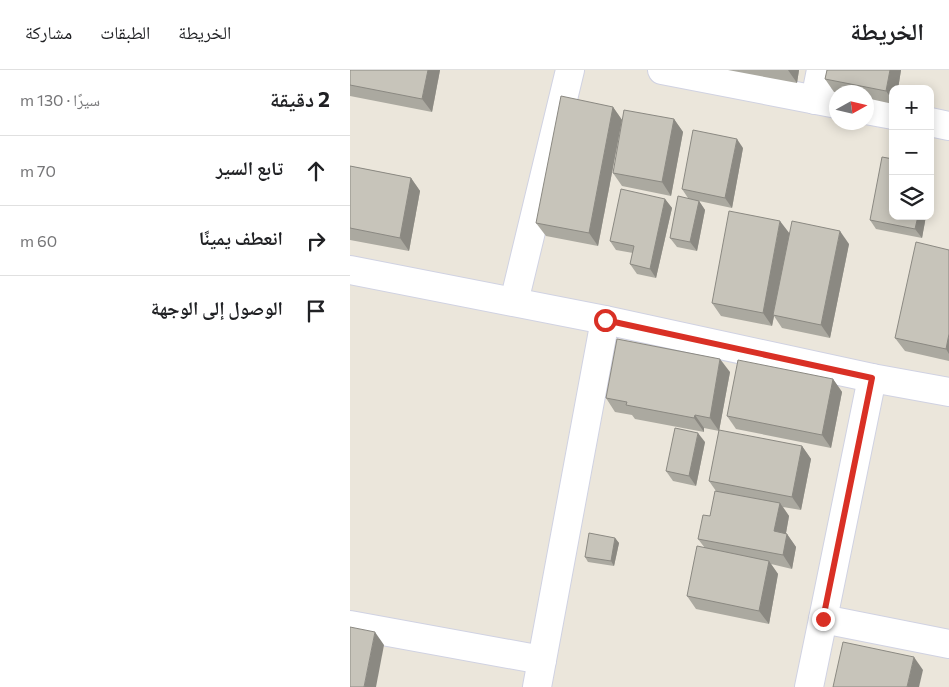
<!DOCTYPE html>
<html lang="ar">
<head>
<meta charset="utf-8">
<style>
	:root { --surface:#fff; --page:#f6f6f6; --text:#202124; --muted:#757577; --line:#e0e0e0 }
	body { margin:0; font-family:Commissioner,"Noto Naskh Arabic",sans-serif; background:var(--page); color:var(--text); direction:rtl }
	.controls { position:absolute; right:15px; top:15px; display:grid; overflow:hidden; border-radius:10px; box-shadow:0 2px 12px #0003 }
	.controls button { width:45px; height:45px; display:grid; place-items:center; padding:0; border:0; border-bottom:1px solid var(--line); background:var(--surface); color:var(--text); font:25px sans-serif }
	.compass { position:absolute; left:479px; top:15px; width:45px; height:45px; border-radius:50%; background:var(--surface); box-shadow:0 2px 12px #0003; rotate:82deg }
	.stop { position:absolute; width:15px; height:15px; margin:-11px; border:4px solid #d93025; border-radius:50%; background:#fff }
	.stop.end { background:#d93025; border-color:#fff; box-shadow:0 1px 5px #0008 }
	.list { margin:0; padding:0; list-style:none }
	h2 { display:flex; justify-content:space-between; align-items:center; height:65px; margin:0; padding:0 20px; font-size:21px }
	h2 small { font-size:16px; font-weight:400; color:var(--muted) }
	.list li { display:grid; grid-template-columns:32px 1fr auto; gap:15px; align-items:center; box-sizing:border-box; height:70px; padding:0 20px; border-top:1px solid var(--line) }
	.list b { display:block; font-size:19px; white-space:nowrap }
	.list em { font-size:16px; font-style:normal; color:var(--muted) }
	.icon { flex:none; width:28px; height:28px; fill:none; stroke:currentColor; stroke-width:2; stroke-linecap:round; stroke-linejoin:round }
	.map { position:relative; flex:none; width:599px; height:617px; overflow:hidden; direction:ltr }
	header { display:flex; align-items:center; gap:30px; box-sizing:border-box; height:70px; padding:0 25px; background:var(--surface); border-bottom:1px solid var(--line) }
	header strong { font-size:24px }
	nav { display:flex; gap:28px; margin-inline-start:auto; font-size:18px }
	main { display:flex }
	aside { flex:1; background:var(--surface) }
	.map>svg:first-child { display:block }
</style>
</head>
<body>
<header>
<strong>الخريطة</strong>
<nav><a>الخريطة</a><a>الطبقات</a><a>مشاركة</a></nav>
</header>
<main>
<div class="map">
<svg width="599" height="617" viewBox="0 0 599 617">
	<rect width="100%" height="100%" fill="#ebe6db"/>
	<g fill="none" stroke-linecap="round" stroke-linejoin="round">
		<defs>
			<g id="minor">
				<path d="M312 0 487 34"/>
				<path d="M465 30 471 0"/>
				<path d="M516 40 543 45"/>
				<path d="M580 52 599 56"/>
				<path d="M0 200 255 250 522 308 599 322"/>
				<path d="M164 232 220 0"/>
				<path d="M522 308 473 549 599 574"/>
				<path d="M0 555 192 590"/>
				<path d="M187 617 255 250"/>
				<path d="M459 617 473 549"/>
			</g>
		</defs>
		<!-- minor casing -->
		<use href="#minor" stroke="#d0d2e2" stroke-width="30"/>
		<!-- minor -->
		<use href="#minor" stroke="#fff" stroke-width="28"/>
	</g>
	<!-- wall -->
	<g fill="#aba9a0">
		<path d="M0 0H90L82 42 0 26Z"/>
		<path d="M378 0H449L447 13Z"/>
		<path d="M477 0H551L548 19H543V34L516 28V22H484L475 9Z"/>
		<path d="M263 37 272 50 248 176 196 166 186 153Z"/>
		<path d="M324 49 333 62 321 126 272 116 263 103Z"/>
		<path d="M393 78 382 138 349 131 355 140 347 181 327 177 320 168 338 128 332 119Z"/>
		<path d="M0 96 61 108 70 121 59 181 0 170Z"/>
		<path d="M315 129 322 138 306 208 287 204 280 194 283 183 266 180 260 171Z"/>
		<path d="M576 146 572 168 526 159 520 150Z"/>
		<path d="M439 164 499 174 480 268 432 258 424 246 422 256 371 246 362 233Z"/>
		<path d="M599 180V291L555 281 545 268Z"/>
		<path d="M380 302 369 361 354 358V362L285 349 282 345 265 342 256 328Z"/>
		<path d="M483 309 492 322 481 378 386 359 377 346Z"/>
		<path d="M355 372 346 416 323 411 316 401Z"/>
		<path d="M452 376 461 389 451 440 433 437 439 446 436 463 437 464 446 477 442 499 421 494 428 504 419 554 346 539 337 526 355 478 348 469 360 446 366 421 359 411Z"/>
		<path d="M265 468 269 473 264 496 238 492 235 487Z"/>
	</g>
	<!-- shaded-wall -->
	<g fill="#8b8982">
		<path d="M78 0H90L82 42 72 29Z"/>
		<path d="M438 0H449L447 13Z"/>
		<path d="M540 0H551L548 19H543V31L536 21Z"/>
		<path d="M263 37 272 50 248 176 239 163Z"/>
		<path d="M324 49 333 62 321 126 312 112Z"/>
		<path d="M387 69 393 78 382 138 375 128Z"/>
		<path d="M580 100 584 105 580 124Z"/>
		<path d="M61 108 70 121 59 181 50 168Z"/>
		<path d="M315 129 322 138 306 208 300 199Z"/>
		<path d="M349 131 355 140 347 181 340 172Z"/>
		<path d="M568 146H576L572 168 565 159Z"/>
		<path d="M430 151 440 164 423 245 424 246 422 256 413 243Z"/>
		<path d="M490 161 499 174 480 268 471 255Z"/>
		<path d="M599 264V284L596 279Z"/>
		<path d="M370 289 380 302 369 361 360 348Z"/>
		<path d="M483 309 492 322 481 378 472 365Z"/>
		<path d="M345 345 354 358V362L344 348Z"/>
		<path d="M348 363 355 372 346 416 339 406Z"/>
		<path d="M452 376 461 389 451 440 442 427Z"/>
		<path d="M430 433 439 446 434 474 424 461Z"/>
		<path d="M437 464 446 477 442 499 433 485Z"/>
		<path d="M265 468 269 473 264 496 261 491Z"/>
		<path d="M419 491 428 504 419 554 409 541Z"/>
		<path d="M25 562 34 575 26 617H14Z"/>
		<path d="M564 587 573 600 569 617H557Z"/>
	</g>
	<!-- building -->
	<g fill="#c7c4ba" stroke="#8b8982">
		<path d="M0 0H78L72 29 0 15Z"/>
		<path d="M477 0H540L536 21 475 9Z"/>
		<path d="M211 26 263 37 239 163 186 153Z"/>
		<path d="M274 40 324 49 312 112 263 103Z"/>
		<path d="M343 60 387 69 375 128 332 119Z"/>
		<path d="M532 87 543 89V146H568L565 159 520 150Z"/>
		<path d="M0 96 61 108 50 168 0 158Z"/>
		<path d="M271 119 315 129 300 199 280 194 284 176 260 171Z"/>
		<path d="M328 126 349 131 340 172 320 168Z"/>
		<path d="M379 141 430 151 413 243 362 233Z"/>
		<path d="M442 151 490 161 471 255 423 245Z"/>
		<path d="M566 172 599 180V264L596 279 545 268Z"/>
		<path d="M267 269 370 289 360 348 345 345 344 348 276 335 277 332 256 328Z"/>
		<path d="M388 290 483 309 472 365 377 346Z"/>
		<path d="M325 358 348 363 339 406 316 401Z"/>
		<path d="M369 360 452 376 442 427 359 411Z"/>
		<path d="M365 421 430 433 424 461 437 464 433 485 348 469 353 445 360 446Z"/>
		<path d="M239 463 265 468 261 491 235 487Z"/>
		<path d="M347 476 419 491 409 541 337 526Z"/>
		<path d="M0 557 25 562 14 617H0Z"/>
		<path d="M493 572 564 587 557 617H483Z"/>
	</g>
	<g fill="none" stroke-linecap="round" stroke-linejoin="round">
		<!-- route -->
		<path stroke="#d93025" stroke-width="6" d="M255 250 522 308 473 549"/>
	</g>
</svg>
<div class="controls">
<button>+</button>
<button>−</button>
<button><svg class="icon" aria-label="layers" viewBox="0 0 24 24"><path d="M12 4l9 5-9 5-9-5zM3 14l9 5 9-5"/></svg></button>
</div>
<svg class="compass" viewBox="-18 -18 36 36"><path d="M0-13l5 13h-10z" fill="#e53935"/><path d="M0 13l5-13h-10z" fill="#757577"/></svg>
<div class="stop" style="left:255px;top:250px"></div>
<div class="stop end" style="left:473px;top:549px"></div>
</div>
<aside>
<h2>2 دقيقة<small>سيرًا · 130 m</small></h2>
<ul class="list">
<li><svg class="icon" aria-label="ahead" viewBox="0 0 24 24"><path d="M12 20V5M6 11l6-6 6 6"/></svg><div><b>تابع السير</b></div><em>70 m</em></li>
<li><svg class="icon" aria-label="right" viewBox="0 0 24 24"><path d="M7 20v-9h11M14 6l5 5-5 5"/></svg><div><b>انعطف يمينًا</b></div><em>60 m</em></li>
<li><svg class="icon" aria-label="arrive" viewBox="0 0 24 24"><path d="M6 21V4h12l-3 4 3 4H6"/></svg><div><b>الوصول إلى الوجهة</b></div></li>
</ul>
</aside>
</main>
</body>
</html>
